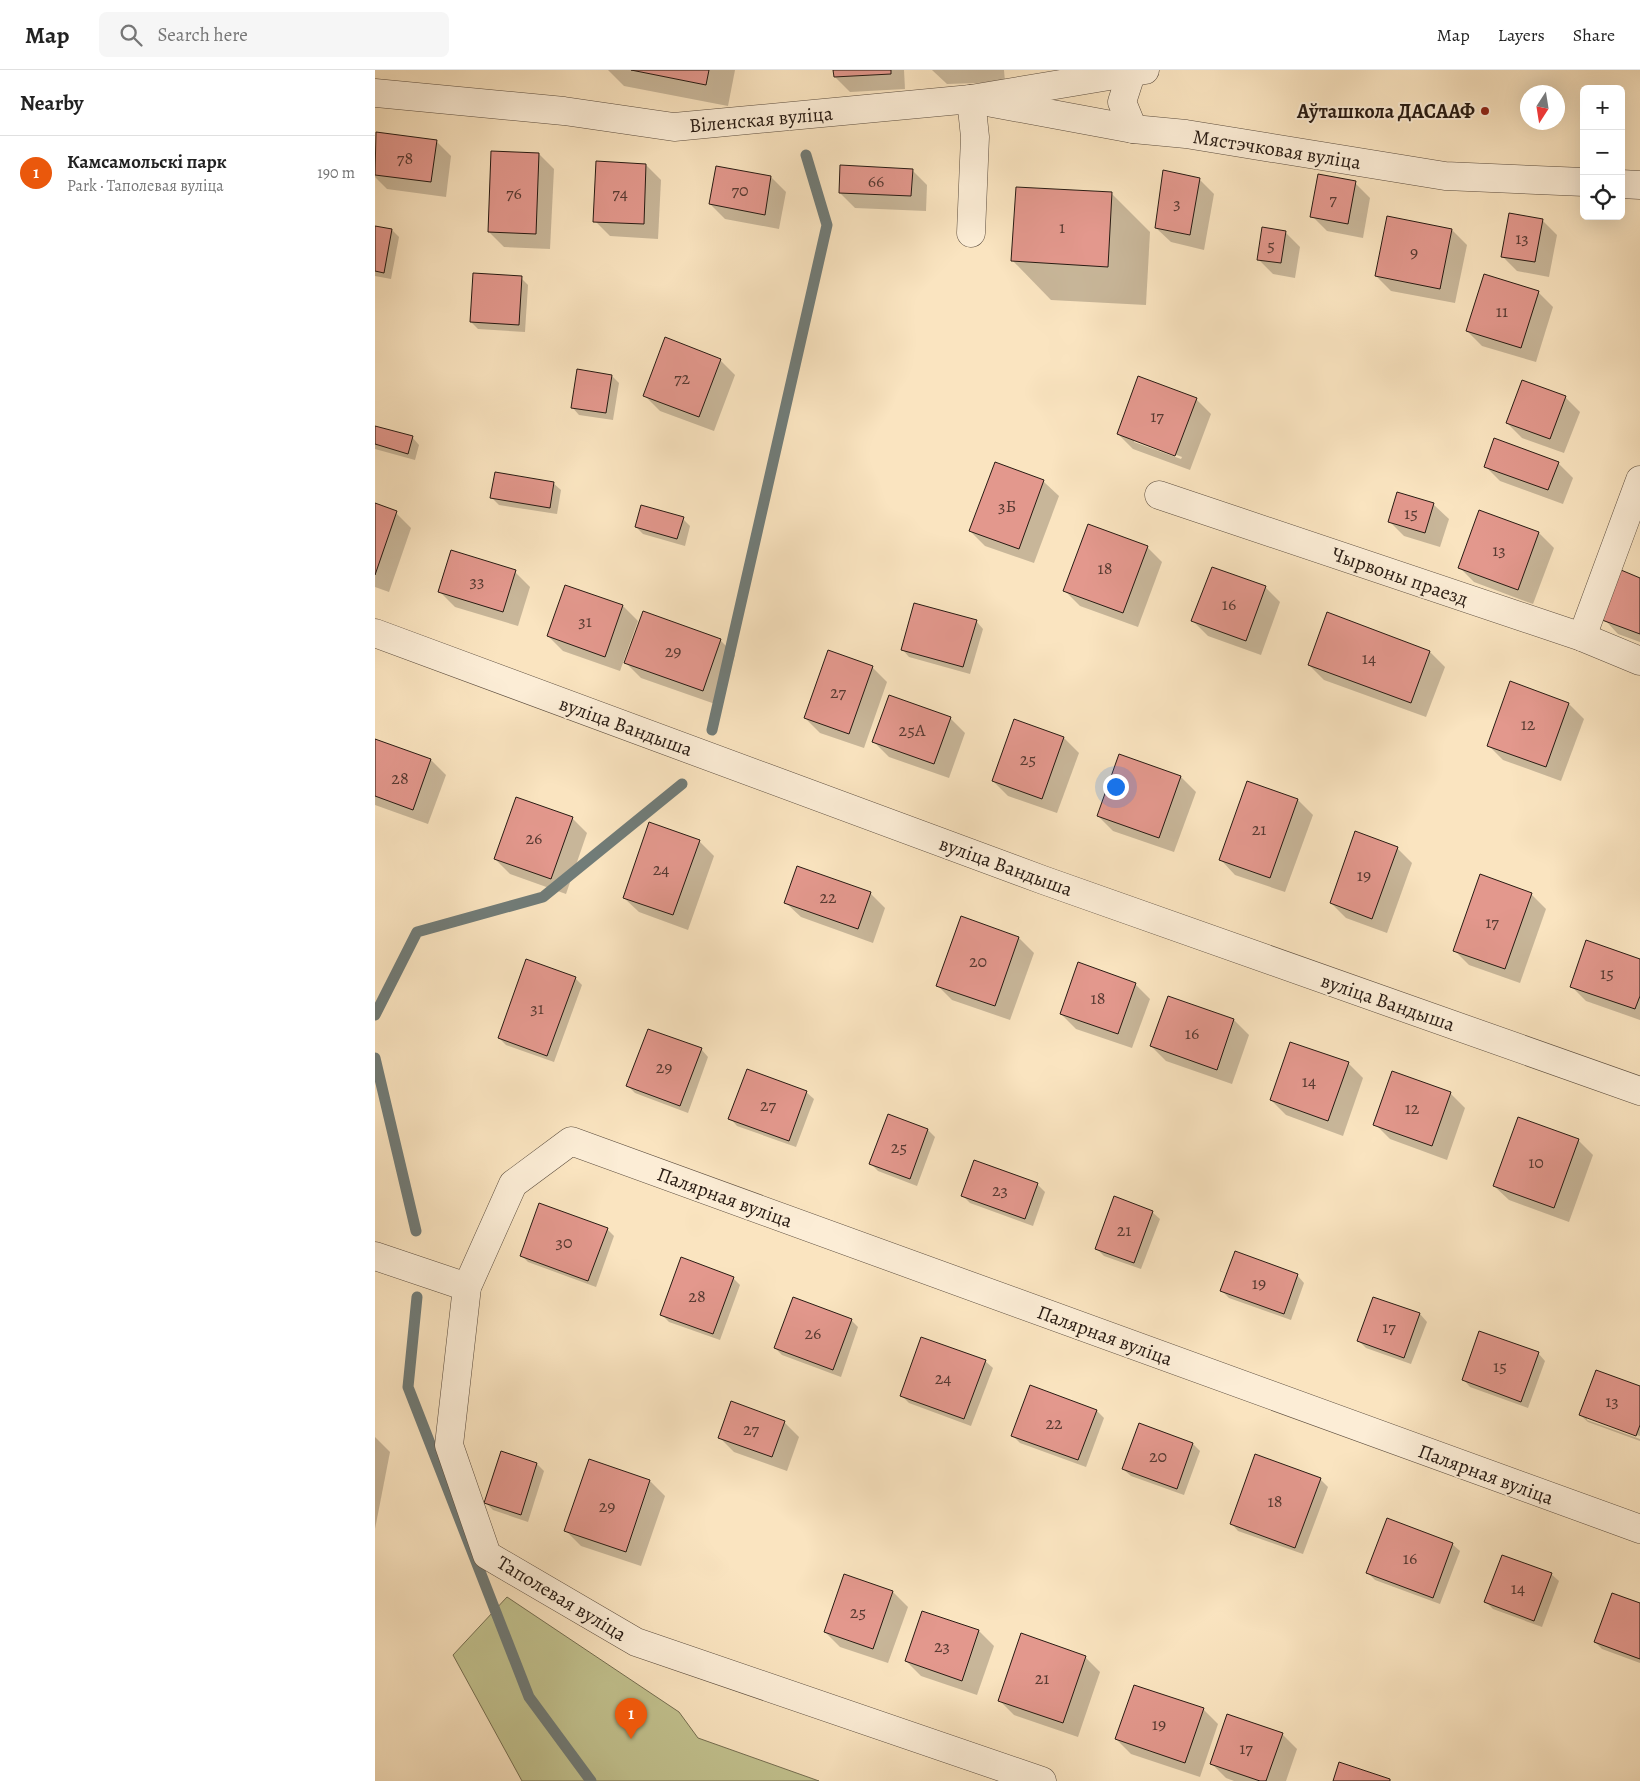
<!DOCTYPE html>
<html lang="en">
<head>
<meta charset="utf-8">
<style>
	:root { --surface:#fff; --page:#f6f6f6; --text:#222; --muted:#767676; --line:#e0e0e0; --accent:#ea580c }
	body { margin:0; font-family:Alegreya,serif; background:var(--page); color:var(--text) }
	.controls { position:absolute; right:15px; top:15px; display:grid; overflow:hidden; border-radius:8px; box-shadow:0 5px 20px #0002 }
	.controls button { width:45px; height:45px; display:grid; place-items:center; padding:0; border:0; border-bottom:1px solid var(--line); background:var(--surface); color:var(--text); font:25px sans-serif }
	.compass { position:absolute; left:1145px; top:15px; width:45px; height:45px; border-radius:50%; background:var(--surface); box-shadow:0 5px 20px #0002; rotate:192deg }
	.you { position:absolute; left:740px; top:716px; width:18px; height:18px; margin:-12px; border:4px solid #fff; border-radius:50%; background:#1a73e8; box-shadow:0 0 0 8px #1a73e833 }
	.badge { display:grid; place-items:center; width:32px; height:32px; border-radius:50%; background:var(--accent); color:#fff; font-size:16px; font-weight:700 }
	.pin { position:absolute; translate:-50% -41px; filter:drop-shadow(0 1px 2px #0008) }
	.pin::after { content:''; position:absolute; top:26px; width:18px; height:15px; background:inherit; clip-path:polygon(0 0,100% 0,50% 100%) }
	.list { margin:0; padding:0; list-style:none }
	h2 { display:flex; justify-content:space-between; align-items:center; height:65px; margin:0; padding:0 20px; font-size:21px }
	h2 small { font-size:16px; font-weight:400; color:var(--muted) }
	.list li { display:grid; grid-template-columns:32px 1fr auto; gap:15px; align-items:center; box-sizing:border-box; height:75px; padding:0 20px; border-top:1px solid var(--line) }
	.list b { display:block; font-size:19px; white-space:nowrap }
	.list p { margin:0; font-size:16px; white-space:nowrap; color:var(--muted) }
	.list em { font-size:16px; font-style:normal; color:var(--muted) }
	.icon { flex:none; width:28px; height:28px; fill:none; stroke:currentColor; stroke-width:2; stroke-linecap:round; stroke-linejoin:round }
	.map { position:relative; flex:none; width:1265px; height:1711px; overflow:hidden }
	header { display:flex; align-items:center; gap:30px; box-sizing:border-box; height:70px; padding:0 25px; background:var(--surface); border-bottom:1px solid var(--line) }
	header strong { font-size:24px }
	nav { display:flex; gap:28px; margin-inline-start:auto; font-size:18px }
	.search { width:350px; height:45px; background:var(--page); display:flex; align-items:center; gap:12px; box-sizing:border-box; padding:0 18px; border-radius:8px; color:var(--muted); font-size:19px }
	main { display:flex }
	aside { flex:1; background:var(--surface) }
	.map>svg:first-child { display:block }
</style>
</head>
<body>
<header>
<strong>Map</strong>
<div class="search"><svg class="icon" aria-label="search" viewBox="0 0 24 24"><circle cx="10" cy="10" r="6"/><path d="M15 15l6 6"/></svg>Search here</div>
<nav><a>Map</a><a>Layers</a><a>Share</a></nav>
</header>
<main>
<aside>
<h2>Nearby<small></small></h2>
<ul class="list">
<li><span class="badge">1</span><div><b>Камсамольскі парк</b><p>Park · Таполевая вуліца</p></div><em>190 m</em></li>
</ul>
</aside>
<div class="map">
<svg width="1265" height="1711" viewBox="0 0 1265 1711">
	<rect width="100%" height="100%" fill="#fae4c0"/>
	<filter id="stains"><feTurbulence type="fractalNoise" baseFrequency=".004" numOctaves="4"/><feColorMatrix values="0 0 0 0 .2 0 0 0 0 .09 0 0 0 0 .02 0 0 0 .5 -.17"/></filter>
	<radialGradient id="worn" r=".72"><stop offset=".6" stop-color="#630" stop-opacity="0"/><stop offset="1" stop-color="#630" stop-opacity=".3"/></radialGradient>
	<!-- green -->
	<path fill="#c2c28f" stroke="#756e51" d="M132 1527 304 1642 323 1668 444 1711H147L78 1585Z"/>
	<!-- shadow -->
	<g fill="#0003" fill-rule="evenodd">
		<path d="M233 0H360L353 36 249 16Z"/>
		<path d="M460 0H529L530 19 475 22 460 7Z"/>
		<path d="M557 0H629L630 12 572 14Z"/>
		<path d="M2 64 61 71 76 86 71 127 12 119 0 107Z"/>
		<path d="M164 84 179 99 175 179 129 177 114 162Z"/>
		<path d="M271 95 286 110 283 169 235 166 220 151Z"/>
		<path d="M342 97 396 107 411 122 404 159 350 149 335 134Z"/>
		<path d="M537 100 552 115 551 141 480 138 465 123Z"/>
		<path d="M824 109 839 124 829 180 796 172 781 158Z"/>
		<path d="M980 113 995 128 988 168 952 161 937 146Z"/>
		<path d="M736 123 775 162 771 235 676 230 638 191Z"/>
		<path d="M1167 150 1182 165 1174 207 1142 201 1127 186Z"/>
		<path d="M0 157 17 160 24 167 16 209 0 206Z"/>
		<path d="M1077 160 1092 175 1080 233 1016 221 1001 206Z"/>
		<path d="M910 162 925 177 920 208 898 204 883 189Z"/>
		<path d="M146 208 153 215 150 262 103 259 96 252Z"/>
		<path d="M1163 222 1178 237 1161 292 1107 276 1092 261Z"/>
		<path d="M345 290 360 305 339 361 285 341 270 326Z"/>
		<path d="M237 306 244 313 238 350 204 345 197 337Z"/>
		<path d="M1190 327 1205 342 1189 383 1147 368 1132 353Z"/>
		<path d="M821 329 836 344 815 400 758 379 743 364ZM759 369 807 387 806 389 759 372Z"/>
		<path d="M0 357 37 367 44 375 40 390 0 379Z"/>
		<path d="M620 393 669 412 684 426 659 493 610 476 595 461Z"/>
		<path d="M1183 393 1198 408 1188 434 1125 411 1110 396Z"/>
		<path d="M178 413 186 420 182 444 124 435 117 428Z"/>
		<path d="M1023 423 1059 435 1074 449 1065 477 1029 466 1014 451Z"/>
		<path d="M0 435 21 443 36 458 14 522 0 517Z"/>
		<path d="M308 449 315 456 310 476 268 464 261 457Z"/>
		<path d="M1164 463 1179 478 1158 534 1099 512 1084 497Z"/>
		<path d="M772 477 787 492 763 557 705 536 690 521Z"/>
		<path d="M140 502 155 517 143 556 80 537 65 522Z"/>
		<path d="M1265 509V572L1243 564 1229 549Z"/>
		<path d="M191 516 248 536 263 551 245 601 188 581 173 566Z"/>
		<path d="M890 517 905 532 886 585 833 566 818 551Z"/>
		<path d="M953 544 1055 582 1070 597 1051 647 949 610 934 595Z"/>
		<path d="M601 551 608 559 595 604 534 587 527 579Z"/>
		<path d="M345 570 360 585 343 635 266 608 251 593Z"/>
		<path d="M497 597 512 612 489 678 445 663 430 648Z"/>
		<path d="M1136 613 1194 634 1209 649 1186 711 1128 690 1113 675Z"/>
		<path d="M575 648 590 663 574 708 514 687 499 672Z"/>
		<path d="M689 668 704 683 682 743 633 726 618 711Z"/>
		<path d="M0 670 56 690 71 705 53 754 0 735Z"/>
		<path d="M806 707 821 722 799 782 738 761 723 746Z"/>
		<path d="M923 730 938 745 910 822 860 805 846 790Z"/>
		<path d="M197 748 212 763 191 824 135 804 120 789Z"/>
		<path d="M324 771 339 786 313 860 264 842 249 828Z"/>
		<path d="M1022 778 1037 793 1012 863 971 848 956 833Z"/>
		<path d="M495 823 510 838 498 873 426 847 411 833Z"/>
		<path d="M1156 824 1171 839 1145 913 1094 895 1079 880Z"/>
		<path d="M644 868 659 883 635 950 577 930 562 915Z"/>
		<path d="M1265 890V950L1211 931 1196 916Z"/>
		<path d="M200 908 207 915 179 992 131 975 124 968Z"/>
		<path d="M760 914 775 929 757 978 701 959 686 944Z"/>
		<path d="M859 950 874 965 857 1014 791 991 776 976Z"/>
		<path d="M326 979 333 987 313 1043 260 1023 253 1016Z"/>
		<path d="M973 993 988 1008 968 1066 911 1045 896 1030Z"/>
		<path d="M431 1022 439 1029 421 1077 362 1056 355 1048Z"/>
		<path d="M1075 1023 1090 1038 1072 1090 1015 1069 1000 1054Z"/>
		<path d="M514 1046 553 1060 560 1067 542 1116 503 1101 496 1094Z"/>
		<path d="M1203 1070 1218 1085 1194 1152 1134 1130 1119 1116Z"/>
		<path d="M600 1091 663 1115 670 1122 658 1156 595 1133 587 1125Z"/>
		<path d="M777 1142 785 1149 766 1199 729 1186 721 1178Z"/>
		<path d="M232 1159 239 1166 221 1217 153 1192 146 1185Z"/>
		<path d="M922 1205 929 1213 916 1250 854 1228 847 1221Z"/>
		<path d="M358 1208 365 1215 345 1270 294 1252 286 1244Z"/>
		<path d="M999 1228 1045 1244 1052 1252 1036 1294 991 1278 984 1271Z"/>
		<path d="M476 1250 483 1257 466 1307 407 1285 400 1278Z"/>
		<path d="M1163 1283 1170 1291 1153 1338 1095 1317 1088 1309Z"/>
		<path d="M610 1291 618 1298 596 1356 534 1333 526 1325Z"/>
		<path d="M1265 1318V1366L1212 1347V1350L1265 1369V1371L1213 1352 1205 1345Z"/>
		<path d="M722 1341 729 1348 711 1397 645 1373 638 1366Z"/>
		<path d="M409 1352 424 1367 412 1401 359 1382 344 1367Z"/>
		<path d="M764 1355 818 1374 825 1381 809 1425 756 1406 748 1399Z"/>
		<path d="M0 1367 15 1382 0 1459Z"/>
		<path d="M215 1390 275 1411 290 1426 266 1496 206 1476 191 1461Z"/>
		<path d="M162 1394 169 1401 153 1452 118 1440 111 1433Z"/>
		<path d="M945 1409 953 1417 928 1484 863 1461 856 1453Z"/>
		<path d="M1077 1474 1085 1481 1065 1534 1000 1510 993 1503Z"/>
		<path d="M1176 1504 1184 1511 1167 1557 1118 1539 1111 1532Z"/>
		<path d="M469 1506 518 1522 533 1537 513 1593 465 1577 450 1562Z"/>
		<path d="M1265 1534V1593L1227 1579 1220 1572Z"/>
		<path d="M604 1561 619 1576 602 1625 546 1606 531 1591Z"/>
		<path d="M710 1587 725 1602 703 1667 639 1645 624 1630Z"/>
		<path d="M828 1639 843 1654 825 1707 756 1684 741 1669Z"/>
		<path d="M907 1664 922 1679 911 1711H859L851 1708 836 1693Z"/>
	</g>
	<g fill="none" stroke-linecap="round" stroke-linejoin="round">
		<!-- stream -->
		<g stroke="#717c78" stroke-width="11">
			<path d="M337 660 452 155 431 85"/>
			<path d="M0 945 42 862 168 827 307 714"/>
			<path d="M0 988 41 1161"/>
			<path d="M42 1227 33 1317 154 1627 216 1711"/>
		</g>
	</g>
	<!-- building -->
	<g fill="#e3988d" stroke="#281b13">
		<path d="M256 0H334L331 15Z"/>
		<path d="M458 0H516V4L459 7Z"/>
		<path d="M1 62 62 70 56 112 0 105Z"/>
		<path d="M116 81 164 83 161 164 113 162Z"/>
		<path d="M221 91 271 94 269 154 218 152Z"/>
		<path d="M465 95 538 99 536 126 464 123Z"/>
		<path d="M341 96 396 106 390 145 334 134Z"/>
		<path d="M788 100 825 108 815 165 780 158Z"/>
		<path d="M943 104 981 111 973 154 935 147Z"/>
		<path d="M641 117 737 122 733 197 636 191Z"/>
		<path d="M1134 143 1168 149 1160 192 1126 187Z"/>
		<path d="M1012 146 1077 159 1065 219 1000 206Z"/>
		<path d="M0 156 17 159 9 203 0 201Z"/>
		<path d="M887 157 911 161 906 193 882 190Z"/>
		<path d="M98 203 147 206 144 255 95 252Z"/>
		<path d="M1109 204 1164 221 1146 278 1091 261Z"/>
		<path d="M290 267 346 289 324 347 268 326Z"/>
		<path d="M202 299 237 305 231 343 196 338Z"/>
		<path d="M763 306 822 328 800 386 742 364Z"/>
		<path d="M1147 310 1191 326 1175 369 1131 353Z"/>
		<path d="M0 356 38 366 33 384 0 374Z"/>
		<path d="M1119 368 1184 392 1173 420 1109 397Z"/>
		<path d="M620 392 669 410 644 479 594 461Z"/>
		<path d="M120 402 179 412 175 438 115 428Z"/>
		<path d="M1022 422 1059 433 1050 463 1013 452Z"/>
		<path d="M0 433 22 441 0 505Z"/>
		<path d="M266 435 309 447 302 469 260 457Z"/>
		<path d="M1104 440 1164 462 1143 520 1083 498Z"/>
		<path d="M713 454 773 476 748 543 688 521Z"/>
		<path d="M76 480 141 500 128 542 63 522Z"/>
		<path d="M837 497 891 516 871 571 816 551Z"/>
		<path d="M1246 500 1265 508V564L1227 550Z"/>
		<path d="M190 515 248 535 230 587 172 566Z"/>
		<path d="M539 533 602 550 588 597 526 580Z"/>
		<path d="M268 541 346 569 328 621 249 593Z"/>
		<path d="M952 542 1055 581 1036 633 933 595Z"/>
		<path d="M453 580 498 596 474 664 429 648Z"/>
		<path d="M1135 611 1194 633 1171 697 1112 676Z"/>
		<path d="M514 625 576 647 559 694 497 672Z"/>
		<path d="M639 649 689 667 667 729 617 711Z"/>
		<path d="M0 669 56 689 38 740 0 726Z"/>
		<path d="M744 684 806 706 784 768 722 746Z"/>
		<path d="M872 711 923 729 895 808 844 790Z"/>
		<path d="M141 727 198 747 176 809 119 789Z"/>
		<path d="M274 752 325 770 298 845 248 828Z"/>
		<path d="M980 761 1023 777 997 849 955 833Z"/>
		<path d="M422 796 496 822 483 859 409 833Z"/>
		<path d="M1105 804 1157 823 1130 899 1078 881Z"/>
		<path d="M586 846 644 867 620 936 561 916Z"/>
		<path d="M1211 870 1265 889V926L1260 939 1195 917Z"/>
		<path d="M151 889 201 907 172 986 123 968Z"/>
		<path d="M703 892 761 913 743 964 685 944Z"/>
		<path d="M793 926 859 949 842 1000 775 976Z"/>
		<path d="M273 959 327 978 305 1036 251 1016Z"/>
		<path d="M915 972 974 992 953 1051 895 1030Z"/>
		<path d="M372 999 432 1021 414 1071 353 1049Z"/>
		<path d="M1017 1001 1076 1022 1057 1076 998 1055Z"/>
		<path d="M513 1044 553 1059 535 1109 494 1094Z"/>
		<path d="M1143 1047 1204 1069 1179 1138 1118 1116Z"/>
		<path d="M599 1090 663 1113 650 1149 586 1126Z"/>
		<path d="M739 1126 778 1141 759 1193 720 1179Z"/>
		<path d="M164 1133 233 1158 213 1211 145 1186Z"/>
		<path d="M860 1181 923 1204 909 1244 845 1221Z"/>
		<path d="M306 1187 359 1207 338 1264 285 1245Z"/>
		<path d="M418 1227 477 1249 458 1300 399 1278Z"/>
		<path d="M998 1227 1045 1243 1029 1288 982 1271Z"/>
		<path d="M1104 1261 1164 1282 1146 1332 1087 1310Z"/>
		<path d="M546 1267 611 1290 589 1349 525 1326Z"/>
		<path d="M1221 1300 1265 1316V1355L1261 1366 1204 1345Z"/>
		<path d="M655 1315 722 1340 703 1390 636 1366Z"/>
		<path d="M356 1331 410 1351 397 1387 343 1368Z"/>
		<path d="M764 1353 818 1373 802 1419 747 1399Z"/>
		<path d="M126 1381 162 1393 146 1445 109 1433Z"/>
		<path d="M880 1384 946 1408 920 1478 855 1454Z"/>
		<path d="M214 1389 275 1410 251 1482 189 1461Z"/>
		<path d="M1012 1448 1078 1473 1058 1528 991 1503Z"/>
		<path d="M1127 1485 1177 1503 1159 1551 1109 1532Z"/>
		<path d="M469 1504 518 1521 498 1579 449 1562Z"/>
		<path d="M1237 1523 1265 1533V1589L1219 1572Z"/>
		<path d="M547 1541 604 1560 587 1611 530 1591Z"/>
		<path d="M646 1563 711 1586 688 1653 623 1631Z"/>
		<path d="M759 1615 829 1638 810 1693 740 1669Z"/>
		<path d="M852 1644 908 1663 891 1711H885L835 1694Z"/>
		<path d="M964 1692 1015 1709V1711H958Z"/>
	</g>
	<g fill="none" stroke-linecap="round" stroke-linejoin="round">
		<defs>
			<g id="minor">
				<path d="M756 4 747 32 758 59"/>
				<path d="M0 23 189 41 299 57 596 29 770 0"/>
				<path d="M1246 114 1265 115"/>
				<path d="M596 163 600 67 596 29 758 59 811 64 1070 106 1209 112"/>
				<path d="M784 425 1207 567 1265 591"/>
				<path d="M0 563 668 810 1265 1021"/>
				<path d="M1207 567 1265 410"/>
				<path d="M0 1186 92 1217"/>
				<path d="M667 1711 261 1572 112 1485 74 1375 92 1217 138 1114 196 1071 1265 1459"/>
			</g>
		</defs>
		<!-- minor casing -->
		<use href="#minor" stroke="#5c4d3e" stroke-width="29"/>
		<!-- minor -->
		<use href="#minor" stroke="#fcedd6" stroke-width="28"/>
	</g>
	<!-- markers -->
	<circle fill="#8f2418" stroke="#fcedd6" stroke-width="2" cx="1110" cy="41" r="5"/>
	<g text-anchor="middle" stroke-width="4" stroke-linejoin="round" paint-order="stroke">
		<!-- number labels -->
		<g font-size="18" fill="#573a32">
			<text x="30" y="94">78</text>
			<text x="501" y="117">66</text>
			<text x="365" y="126">70</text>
			<text x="139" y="129">76</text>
			<text x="245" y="129">74</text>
			<text x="958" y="135">7</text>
			<text x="802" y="139">3</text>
			<text x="687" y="163">1</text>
			<text x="1147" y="174">13</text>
			<text x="896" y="181">5</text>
			<text x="1039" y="188">9</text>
			<text x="1127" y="247">11</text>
			<text x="307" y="314">72</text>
			<text x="782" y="352">17</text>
			<text x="632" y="442">3Б</text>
			<text x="1036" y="449">15</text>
			<text x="1124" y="486">13</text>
			<text x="730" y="504">18</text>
			<text x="102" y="517">33</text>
			<text x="854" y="540">16</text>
			<text x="210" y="557">31</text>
			<text x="298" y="587">29</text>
			<text x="994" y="594">14</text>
			<text x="463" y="628">27</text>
			<text x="1153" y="660">12</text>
			<text x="537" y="666">25А</text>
			<text x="653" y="695">25</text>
			<text x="25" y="714">28</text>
			<text x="884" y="765">21</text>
			<text x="159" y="774">26</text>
			<text x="286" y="805">24</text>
			<text x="989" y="811">19</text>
			<text x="453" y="833">22</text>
			<text x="1117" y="858">17</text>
			<text x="603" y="897">20</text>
			<text x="1232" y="909">15</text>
			<text x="723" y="934">18</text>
			<text x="162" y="944">31</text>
			<text x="817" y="969">16</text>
			<text x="289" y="1003">29</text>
			<text x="934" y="1017">14</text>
			<text x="393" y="1041">27</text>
			<text x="1037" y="1044">12</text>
			<text x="524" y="1083">25</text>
			<text x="1161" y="1098">10</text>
			<text x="625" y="1126">23</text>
			<text x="749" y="1166">21</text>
			<text x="189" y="1178">30</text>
			<text x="884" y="1219">19</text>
			<text x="322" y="1232">28</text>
			<text x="1014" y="1263">17</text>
			<text x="438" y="1269">26</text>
			<text x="1125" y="1302">15</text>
			<text x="568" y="1314">24</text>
			<text x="1237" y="1337">13</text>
			<text x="679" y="1359">22</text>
			<text x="376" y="1365">27</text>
			<text x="783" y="1392">20</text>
			<text x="900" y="1437">18</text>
			<text x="232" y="1442">29</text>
			<text x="1035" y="1494">16</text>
			<text x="1143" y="1524">14</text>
			<text x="483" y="1548">25</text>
			<text x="567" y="1582">23</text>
			<text x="667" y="1614">21</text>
			<text x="784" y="1660">19</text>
			<text x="871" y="1684">17</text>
		</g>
		<!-- poi labels -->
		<g font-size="20" font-weight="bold" fill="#281b13" stroke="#fcedd6" text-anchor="end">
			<text x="1100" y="48">Аўташкола ДАСААФ</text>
		</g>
		<!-- street labels -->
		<g font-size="20" fill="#281b13" stroke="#fcedd6">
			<text transform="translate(386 49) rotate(-5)" y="7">Віленская вуліца</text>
			<text transform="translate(902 79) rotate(9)" y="7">Мястэчковая вуліца</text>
			<text transform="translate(1025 506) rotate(19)" y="7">Чырвоны праезд</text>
			<text transform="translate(251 656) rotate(20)" y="7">вуліца Вандыша</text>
			<text transform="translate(631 796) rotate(20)" y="7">вуліца Вандыша</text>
			<text transform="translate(1013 932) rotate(19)" y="7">вуліца Вандыша</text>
			<text transform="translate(350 1127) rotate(20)" y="7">Палярная вуліца</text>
			<text transform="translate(730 1265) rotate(20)" y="7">Палярная вуліца</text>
			<text transform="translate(1111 1404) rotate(20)" y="7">Палярная вуліца</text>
			<text transform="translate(187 1528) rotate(31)" y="7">Таполевая вуліца</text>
		</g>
	</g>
	<rect width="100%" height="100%" filter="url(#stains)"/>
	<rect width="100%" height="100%" fill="url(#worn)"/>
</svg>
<div class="controls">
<button>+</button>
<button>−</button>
<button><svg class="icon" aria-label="locate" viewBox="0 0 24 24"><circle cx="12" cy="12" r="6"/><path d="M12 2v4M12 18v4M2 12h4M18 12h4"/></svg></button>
</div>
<svg class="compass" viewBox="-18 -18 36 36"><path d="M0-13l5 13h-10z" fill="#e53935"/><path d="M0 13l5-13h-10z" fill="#767676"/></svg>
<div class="you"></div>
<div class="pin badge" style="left:256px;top:1669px">1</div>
</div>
</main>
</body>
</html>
